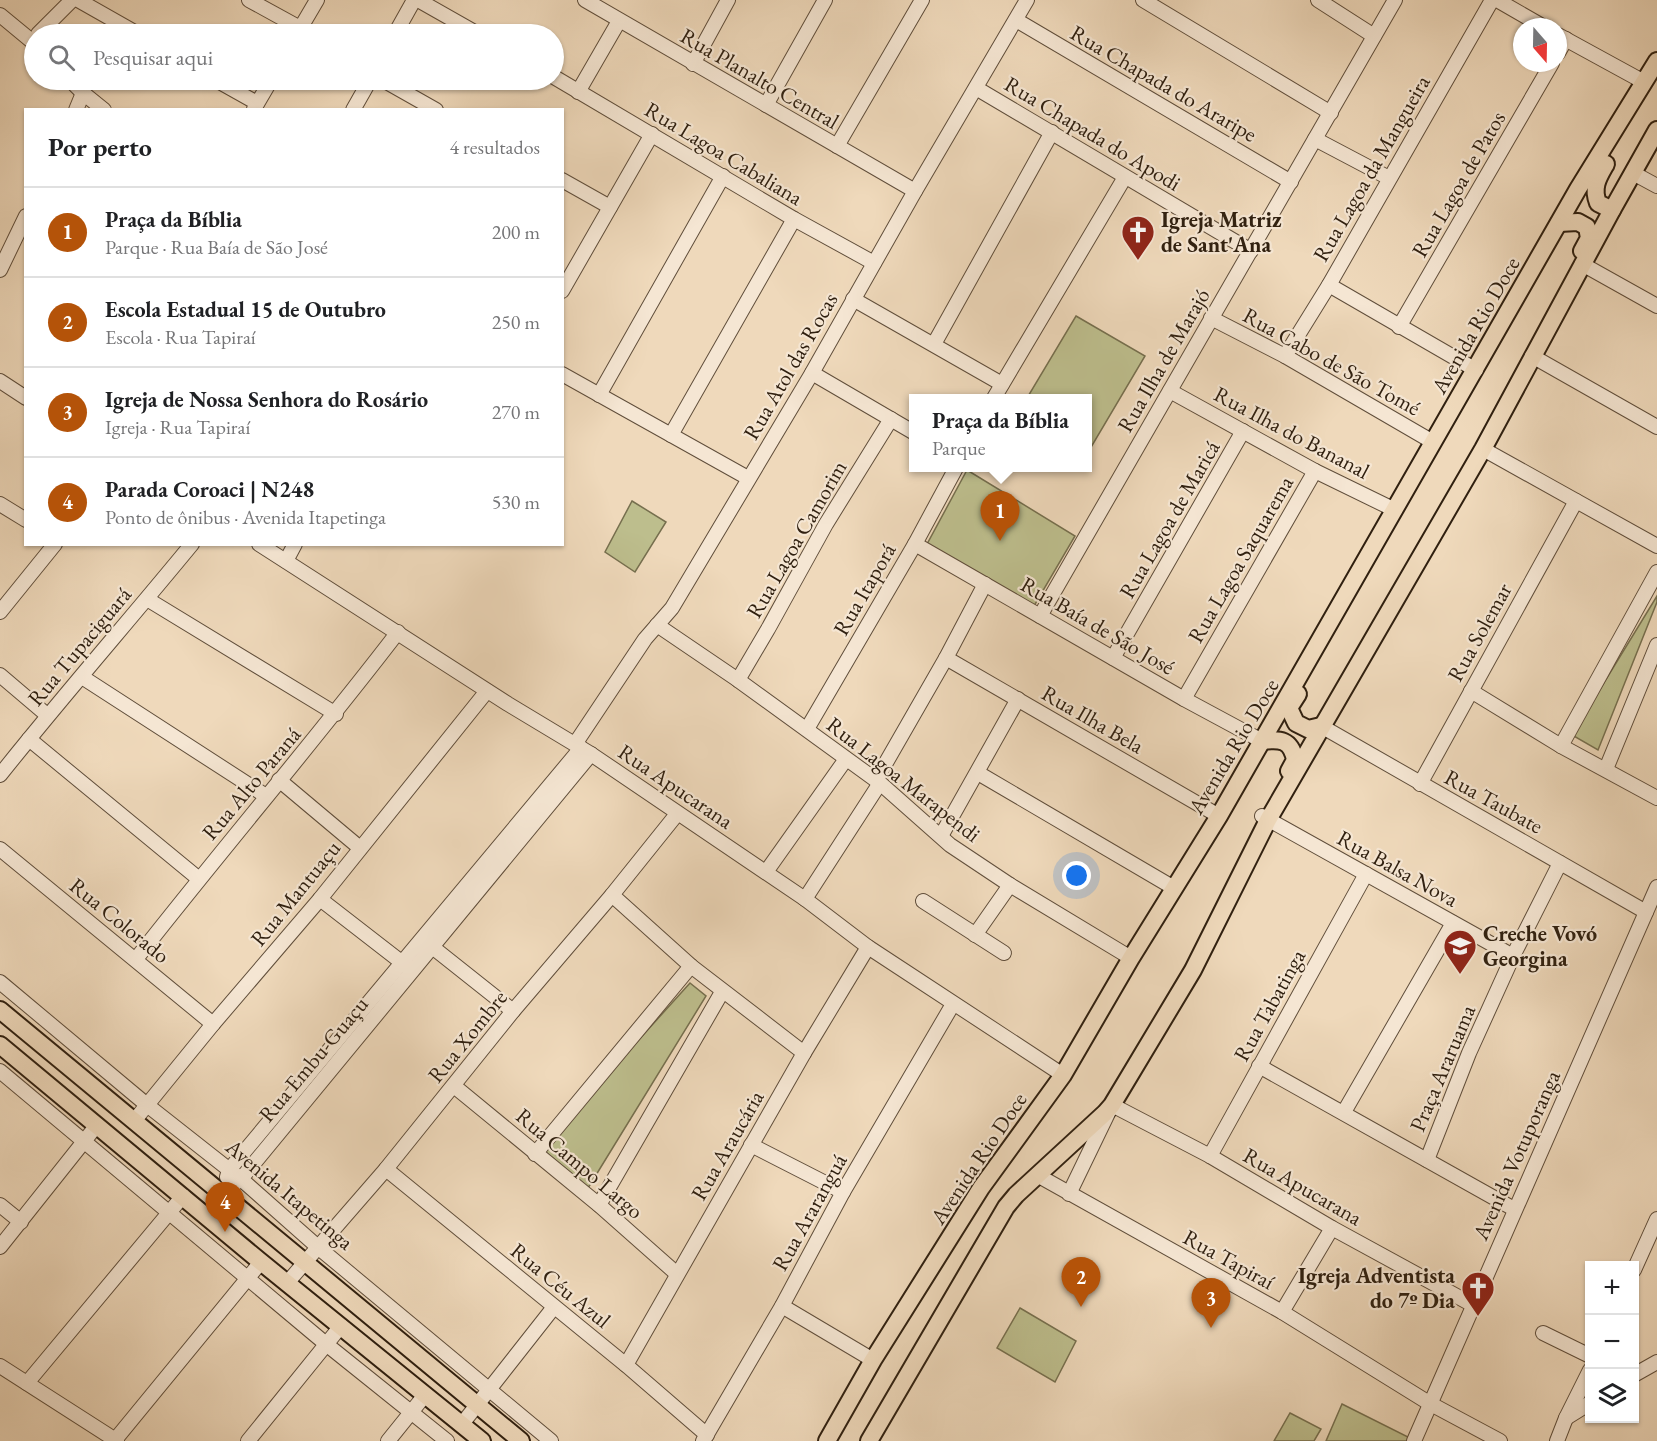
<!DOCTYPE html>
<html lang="pt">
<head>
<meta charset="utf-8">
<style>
	:root { --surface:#fff; --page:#f6f6f6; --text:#202124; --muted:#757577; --line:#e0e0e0; --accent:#b45309 }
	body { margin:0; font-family:"EB Garamond",serif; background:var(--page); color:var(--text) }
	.controls { position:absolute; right:18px; bottom:18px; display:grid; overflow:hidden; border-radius:0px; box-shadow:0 2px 4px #0004 }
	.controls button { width:54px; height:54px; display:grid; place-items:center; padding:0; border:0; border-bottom:2px solid var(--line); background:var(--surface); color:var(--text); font:30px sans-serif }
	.compass { position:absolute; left:1513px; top:18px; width:54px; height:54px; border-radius:50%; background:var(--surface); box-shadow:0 2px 4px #0004; rotate:160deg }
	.you { position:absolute; left:1077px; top:876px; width:21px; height:21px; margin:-15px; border:4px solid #fff; border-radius:50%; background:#1a73e8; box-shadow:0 0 0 9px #1a73e833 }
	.badge { display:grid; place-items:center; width:39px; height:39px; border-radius:50%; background:var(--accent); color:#fff; font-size:20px; font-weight:700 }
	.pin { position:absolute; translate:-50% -50px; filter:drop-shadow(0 2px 3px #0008) }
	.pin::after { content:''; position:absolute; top:32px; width:21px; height:18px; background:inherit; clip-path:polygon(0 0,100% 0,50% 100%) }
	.popup { position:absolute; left:909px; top:394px; width:183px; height:78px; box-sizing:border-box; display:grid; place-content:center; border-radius:0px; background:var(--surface); filter:drop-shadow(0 2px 4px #0005); font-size:20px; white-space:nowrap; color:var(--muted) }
	.popup b { font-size:22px; color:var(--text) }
	.popup::after { content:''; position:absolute; left:50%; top:100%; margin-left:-12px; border:12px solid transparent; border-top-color:var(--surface) }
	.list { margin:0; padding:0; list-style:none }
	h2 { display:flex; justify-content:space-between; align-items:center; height:78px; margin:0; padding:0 24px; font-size:26px }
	h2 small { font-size:20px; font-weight:400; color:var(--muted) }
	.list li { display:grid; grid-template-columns:39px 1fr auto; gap:18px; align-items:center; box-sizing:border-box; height:90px; padding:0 24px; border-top:2px solid var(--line) }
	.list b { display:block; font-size:22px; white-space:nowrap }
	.list p { margin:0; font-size:20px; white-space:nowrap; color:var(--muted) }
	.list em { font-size:20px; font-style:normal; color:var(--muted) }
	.icon { flex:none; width:33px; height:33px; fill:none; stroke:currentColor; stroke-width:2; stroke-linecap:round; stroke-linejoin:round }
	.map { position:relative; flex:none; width:1657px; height:1441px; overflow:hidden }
	.search { position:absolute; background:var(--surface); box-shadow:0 2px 4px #0004; left:24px; top:24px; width:540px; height:66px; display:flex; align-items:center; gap:15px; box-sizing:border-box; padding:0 21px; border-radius:33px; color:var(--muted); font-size:22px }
	.panel { position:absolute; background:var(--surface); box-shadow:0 2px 4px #0004; left:24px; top:108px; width:540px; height:438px; border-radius:0px }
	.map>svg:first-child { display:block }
</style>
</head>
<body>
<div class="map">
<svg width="1657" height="1441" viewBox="0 0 1657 1441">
	<rect width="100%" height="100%" fill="#efd9bb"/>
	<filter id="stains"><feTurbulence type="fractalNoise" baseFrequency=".00333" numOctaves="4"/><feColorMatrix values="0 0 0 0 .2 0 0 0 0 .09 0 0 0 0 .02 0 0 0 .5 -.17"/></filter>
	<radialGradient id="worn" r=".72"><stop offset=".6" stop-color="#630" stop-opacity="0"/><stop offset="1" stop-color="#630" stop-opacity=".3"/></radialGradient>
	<!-- green -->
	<g fill="#bdbe8d" stroke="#766f4e" stroke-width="1.5">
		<path d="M1076 316 1145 356 1087 454V398H1027Z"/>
		<path d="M967 470 1075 536 1034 606 926 546Z"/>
		<path d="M632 501 666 522 635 572 605 552Z"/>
		<path d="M1657 596V602L1598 750 1572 735Z"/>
		<path d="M690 983 706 996 588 1188 541 1148Z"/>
		<path d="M1020 1308 1076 1341 1055 1382 997 1348Z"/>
		<path d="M1342 1404 1410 1438 1408 1441H1326Z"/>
		<path d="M1290 1413 1321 1429 1314 1441H1274Z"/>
	</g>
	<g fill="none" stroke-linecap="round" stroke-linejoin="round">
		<defs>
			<g id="minor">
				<path d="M78 0 138 34"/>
				<path d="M249 0 300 28"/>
				<path d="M418 0 478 34"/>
				<path d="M585 0 915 191"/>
				<path d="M1143 0 1331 113"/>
				<path d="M1318 0 1374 36"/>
				<path d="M1497 0 1544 27"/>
				<path d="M0 15 34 43"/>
				<path d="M1016 20 1291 182"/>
				<path d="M38 34 72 0"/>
				<path d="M297 34 317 0"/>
				<path d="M395 34 414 0"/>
				<path d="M1558 35 1644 82"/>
				<path d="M1558 53 1566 39"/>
				<path d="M693 64 728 0"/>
				<path d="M554 77 794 219 874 263"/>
				<path d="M70 80 83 93 104 110"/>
				<path d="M216 80 257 103"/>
				<path d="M383 80 436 110"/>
				<path d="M976 88 1251 251"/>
				<path d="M578 92 619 21"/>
				<path d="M766 105 825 0"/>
				<path d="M254 109 271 80"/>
				<path d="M76 110 83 93"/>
				<path d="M353 110 370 80"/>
				<path d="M1315 139 1389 178"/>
				<path d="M837 146 922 0"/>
				<path d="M1633 173 1657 186"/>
				<path d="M562 180 610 207"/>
				<path d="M1582 264 1657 306"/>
				<path d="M0 270 26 216"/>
				<path d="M1329 285 1476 370"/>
				<path d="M562 291 652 134"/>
				<path d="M853 299 1002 384"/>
				<path d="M1211 318 1285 356 1433 442"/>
				<path d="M1399 327 1552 63"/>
				<path d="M934 344 1052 132"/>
				<path d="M1285 356 1329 285 1492 0"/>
				<path d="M1532 356 1657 427"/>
				<path d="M812 373 913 432"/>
				<path d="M562 374 748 478"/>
				<path d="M0 381 26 398"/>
				<path d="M1170 391 1315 471 1395 510"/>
				<path d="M599 395 723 176"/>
				<path d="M994 398 1125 177"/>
				<path d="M671 435 794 219"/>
				<path d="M1483 449 1657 546"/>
				<path d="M0 504 26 520"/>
				<path d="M259 544 508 704 591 754 805 899 868 947 1063 1075"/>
				<path d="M915 544 1184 699 1262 741"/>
				<path d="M286 561 295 544"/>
				<path d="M147 599 336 714"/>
				<path d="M0 612 55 544"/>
				<path d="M1040 616 1395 0"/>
				<path d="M657 625 738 680 880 783 950 845 1010 885 1131 958"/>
				<path d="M946 658 1219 816"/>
				<path d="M1113 658 1243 431"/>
				<path d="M0 675 47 715"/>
				<path d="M82 677 266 796"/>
				<path d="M738 680 768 629 826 524 891 419"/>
				<path d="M1471 691 1561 746 1657 798"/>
				<path d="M1184 699 1315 471"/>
				<path d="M1321 726 1646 912"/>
				<path d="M807 729 915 544 956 468"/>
				<path d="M29 739 199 879"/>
				<path d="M575 744 645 639 672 608 812 373 915 191 1027 0"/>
				<path d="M1561 746 1657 572"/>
				<path d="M1606 769 1657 645"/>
				<path d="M978 773 1174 888"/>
				<path d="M0 775C62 697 128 622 192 544"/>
				<path d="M279 780 360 848"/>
				<path d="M876 780 946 658 985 584"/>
				<path d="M1420 784 1576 501"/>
				<path d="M1262 816 1513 956"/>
				<path d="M941 836 1018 699"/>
				<path d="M0 849 213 1024"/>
				<path d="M766 872 846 759"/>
				<path d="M612 895 691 966 804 1053"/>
				<path d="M320 899 409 968"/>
				<path d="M805 899 880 783"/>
				<path d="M923 901 1004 953"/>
				<path d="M975 935 1010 885"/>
				<path d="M426 942 513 1011"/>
				<path d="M136 959C222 849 313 743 398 632"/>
				<path d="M0 982 147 1105 241 1179 319 1248 551 1441"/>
				<path d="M1259 1066 1514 1209"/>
				<path d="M0 1071 326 1344 447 1441"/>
				<path d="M454 1086 599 1205 677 1274"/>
				<path d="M1344 1112 1453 923"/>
				<path d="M134 1121 213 1024 320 899 487 691"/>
				<path d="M751 1145 843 1192"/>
				<path d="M535 1154 691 966"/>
				<path d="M1210 1156 1366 874"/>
				<path d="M1427 1160 1469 1053 1513 956 1560 863"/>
				<path d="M386 1169 626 1365 707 1435"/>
				<path d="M1037 1175 1282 1312 1429 1403 1500 1441"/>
				<path d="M227 1177 229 1170 581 748"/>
				<path d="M222 1193 241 1179 591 754"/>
				<path d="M1069 1194 1112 1105 1210 1156 1332 1228 1473 1305"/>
				<path d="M0 1205 21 1222"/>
				<path d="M599 1205 722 992"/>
				<path d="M0 1247 97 1125"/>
				<path d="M1634 1270 1657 1219"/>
				<path d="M287 1283 386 1169 513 1011 612 895 677 814"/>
				<path d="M782 1306 873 1360"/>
				<path d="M1282 1312 1332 1228"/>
				<path d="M1543 1333 1590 1356"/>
				<path d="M626 1365 804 1053 868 947"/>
				<path d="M0 1366 117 1441"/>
				<path d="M1634 1375 1657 1362"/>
				<path d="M27 1383 183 1196"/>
				<path d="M1566 1418 1590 1403"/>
				<path d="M462 1424 554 1307"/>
				<path d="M115 1440 261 1262"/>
				<path d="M248 1441 341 1326"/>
				<path d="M388 1441 425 1395"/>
				<path d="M703 1441 782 1306 843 1192 953 1004"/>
				<path d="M1414 1441 1657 887"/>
				<path d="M1557 1441 1566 1418 1590 1370"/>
			</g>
			<g id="major">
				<path d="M1606 164C1598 178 1592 187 1598 203L1612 210"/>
				<path d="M1559 223 1578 222 1587 227 1589 238 1582 251"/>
				<path d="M1298 694 1289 708 1296 723 1308 729 1321 726"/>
				<path d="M1262 741C1280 739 1291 739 1295 760L1289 771"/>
				<path d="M0 1010 521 1441"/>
				<path d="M0 1045 261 1262 482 1441"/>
				<path d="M827 1441 873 1360 981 1188 1063 1075 1131 958 1219 816 1578 189 1657 61"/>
				<path d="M869 1441 1006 1207 1016 1195 1105 1113 1112 1105 1193 970 1268 820 1483 449 1612 210 1657 130"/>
			</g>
		</defs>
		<!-- minor casing -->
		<use href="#minor" stroke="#604e3b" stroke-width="16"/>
		<!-- major casing -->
		<use href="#major" stroke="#302010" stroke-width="20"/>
		<!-- minor -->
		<use href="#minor" stroke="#f5e6d3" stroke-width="14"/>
		<!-- major -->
		<use href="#major" stroke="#efd9bb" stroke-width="16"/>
	</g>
	<!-- icons -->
	<defs>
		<symbol id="church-pin" viewBox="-11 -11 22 30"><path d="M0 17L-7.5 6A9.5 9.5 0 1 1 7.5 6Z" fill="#8f2418" stroke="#f5e6d3"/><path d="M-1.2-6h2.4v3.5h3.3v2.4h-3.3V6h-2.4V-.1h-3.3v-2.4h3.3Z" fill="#fff"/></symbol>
		<symbol id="school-pin" viewBox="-11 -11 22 30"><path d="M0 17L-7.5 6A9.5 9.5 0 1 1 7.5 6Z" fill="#8f2418" stroke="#f5e6d3"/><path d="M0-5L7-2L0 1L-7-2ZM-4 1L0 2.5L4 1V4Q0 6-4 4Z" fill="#fff"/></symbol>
	</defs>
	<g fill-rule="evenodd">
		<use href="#church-pin" x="1119" y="213" width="38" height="52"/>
		<use href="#school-pin" x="1441" y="927" width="38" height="52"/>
		<use href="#church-pin" x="1459" y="1269" width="38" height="52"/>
	</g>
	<g text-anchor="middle" stroke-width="4.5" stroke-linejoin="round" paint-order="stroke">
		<!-- street labels -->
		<g font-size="22" fill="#302010" stroke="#f5e6d3">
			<text transform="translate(760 78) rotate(30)" y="8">Rua Planalto Central</text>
			<text transform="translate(1164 83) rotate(30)" y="8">Rua Chapada do Araripe</text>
			<text transform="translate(1093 133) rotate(31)" y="8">Rua Chapada do Apodi</text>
			<text transform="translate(724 153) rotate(31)" y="8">Rua Lagoa Cabaliana</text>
			<text transform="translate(1371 168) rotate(-60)" y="8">Rua Lagoa da Mangueira</text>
			<text transform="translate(1458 184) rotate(-60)" y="8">Rua Lagoa de Patos</text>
			<text transform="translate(1475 325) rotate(-60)" y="8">Avenida Rio Doce</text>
			<text transform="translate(1163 360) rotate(-60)" y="8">Rua Ilha de Marajó</text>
			<text transform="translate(1332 361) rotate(29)" y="8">Rua Cabo de São Tomé</text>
			<text transform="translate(790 366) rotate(-60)" y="8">Rua Atol das Rocas</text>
			<text transform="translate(1292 432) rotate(28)" y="8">Rua Ilha do Bananal</text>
			<text transform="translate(1169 519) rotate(-60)" y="8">Rua Lagoa de Maricá</text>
			<text transform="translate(796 539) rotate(-60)" y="8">Rua Lagoa Camorim</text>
			<text transform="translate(1240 559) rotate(-60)" y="8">Rua Lagoa Saquarema</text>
			<text transform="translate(864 589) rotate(-60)" y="8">Rua Itaporá</text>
			<text transform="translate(1098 625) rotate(30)" y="8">Rua Baía de São José</text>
			<text transform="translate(1479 632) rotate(-61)" y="8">Rua Solemar</text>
			<text transform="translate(79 646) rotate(-50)" y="8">Rua Tupaciguará</text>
			<text transform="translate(1093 719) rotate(30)" y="8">Rua Ilha Bela</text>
			<text transform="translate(1233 746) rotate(-59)" y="8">Avenida Rio Doce</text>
			<text transform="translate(904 779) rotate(38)" y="8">Rua Lagoa Marapendi</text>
			<text transform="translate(251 783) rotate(-50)" y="8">Rua Alto Paraná</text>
			<text transform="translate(676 786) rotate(34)" y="8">Rua Apucarana</text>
			<text transform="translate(1494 801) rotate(29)" y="8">Rua Taubate</text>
			<text transform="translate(1398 868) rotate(29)" y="8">Rua Balsa Nova</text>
			<text transform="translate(295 893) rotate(-51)" y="8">Rua Mantuaçu</text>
			<text transform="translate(120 920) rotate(39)" y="8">Rua Colorado</text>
			<text transform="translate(1269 1005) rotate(-61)" y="8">Rua Tabatinga</text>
			<text transform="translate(467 1036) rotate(-51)" y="8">Rua Xombre</text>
			<text transform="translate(313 1059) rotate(-50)" y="8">Rua Embu-Guaçu</text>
			<text transform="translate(1442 1068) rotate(-67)" y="8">Praça Araruama</text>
			<text transform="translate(727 1145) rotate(-60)" y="8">Rua Araucária</text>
			<text transform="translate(1516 1155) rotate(-66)" y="8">Avenida Votuporanga</text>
			<text transform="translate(978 1158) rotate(-56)" y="8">Avenida Rio Doce</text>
			<text transform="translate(580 1163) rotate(40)" y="8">Rua Campo Largo</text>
			<text transform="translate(1303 1186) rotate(30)" y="8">Rua Apucarana</text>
			<text transform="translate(290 1194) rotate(40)" y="8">Avenida Itapetinga</text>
			<text transform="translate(809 1212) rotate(-61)" y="8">Rua Araranguá</text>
			<text transform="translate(1229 1259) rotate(29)" y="8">Rua Tapiraí</text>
			<text transform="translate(561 1285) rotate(39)" y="8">Rua Céu Azul</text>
		</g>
		<!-- poi labels -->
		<g font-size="22" font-weight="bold" fill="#302010" stroke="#f5e6d3" text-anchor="start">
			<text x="1161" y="227">Igreja Matriz<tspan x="1161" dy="25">de Sant'Ana</tspan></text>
			<text x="1483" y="941">Creche Vovó<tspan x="1483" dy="25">Georgina</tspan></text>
			<text x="1455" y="1283" text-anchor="end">Igreja Adventista<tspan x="1455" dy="25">do 7º Dia</tspan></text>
		</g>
	</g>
	<rect width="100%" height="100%" filter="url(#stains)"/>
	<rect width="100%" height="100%" fill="url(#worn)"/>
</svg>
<div class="controls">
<button>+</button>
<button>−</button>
<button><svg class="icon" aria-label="layers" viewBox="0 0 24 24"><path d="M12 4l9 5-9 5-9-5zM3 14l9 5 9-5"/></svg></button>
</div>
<svg class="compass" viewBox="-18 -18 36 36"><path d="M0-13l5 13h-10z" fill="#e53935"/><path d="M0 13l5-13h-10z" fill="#757577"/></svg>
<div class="you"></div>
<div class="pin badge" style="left:1000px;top:541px">1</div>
<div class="popup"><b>Praça da Bíblia</b>Parque</div>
<div class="pin badge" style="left:1081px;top:1307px">2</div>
<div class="pin badge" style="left:1211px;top:1328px">3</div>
<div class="pin badge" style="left:225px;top:1232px">4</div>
<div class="search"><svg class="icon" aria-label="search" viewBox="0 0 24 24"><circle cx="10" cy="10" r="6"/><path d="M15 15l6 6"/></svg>Pesquisar aqui</div>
<section class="panel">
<h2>Por perto<small>4 resultados</small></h2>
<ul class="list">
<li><span class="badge">1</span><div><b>Praça da Bíblia</b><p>Parque · Rua Baía de São José</p></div><em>200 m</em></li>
<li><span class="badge">2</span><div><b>Escola Estadual 15 de Outubro</b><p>Escola · Rua Tapiraí</p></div><em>250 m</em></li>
<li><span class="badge">3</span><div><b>Igreja de Nossa Senhora do Rosário</b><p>Igreja · Rua Tapiraí</p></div><em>270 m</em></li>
<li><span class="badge">4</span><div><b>Parada Coroaci | N248</b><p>Ponto de ônibus · Avenida Itapetinga</p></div><em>530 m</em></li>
</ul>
</section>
</div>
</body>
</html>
